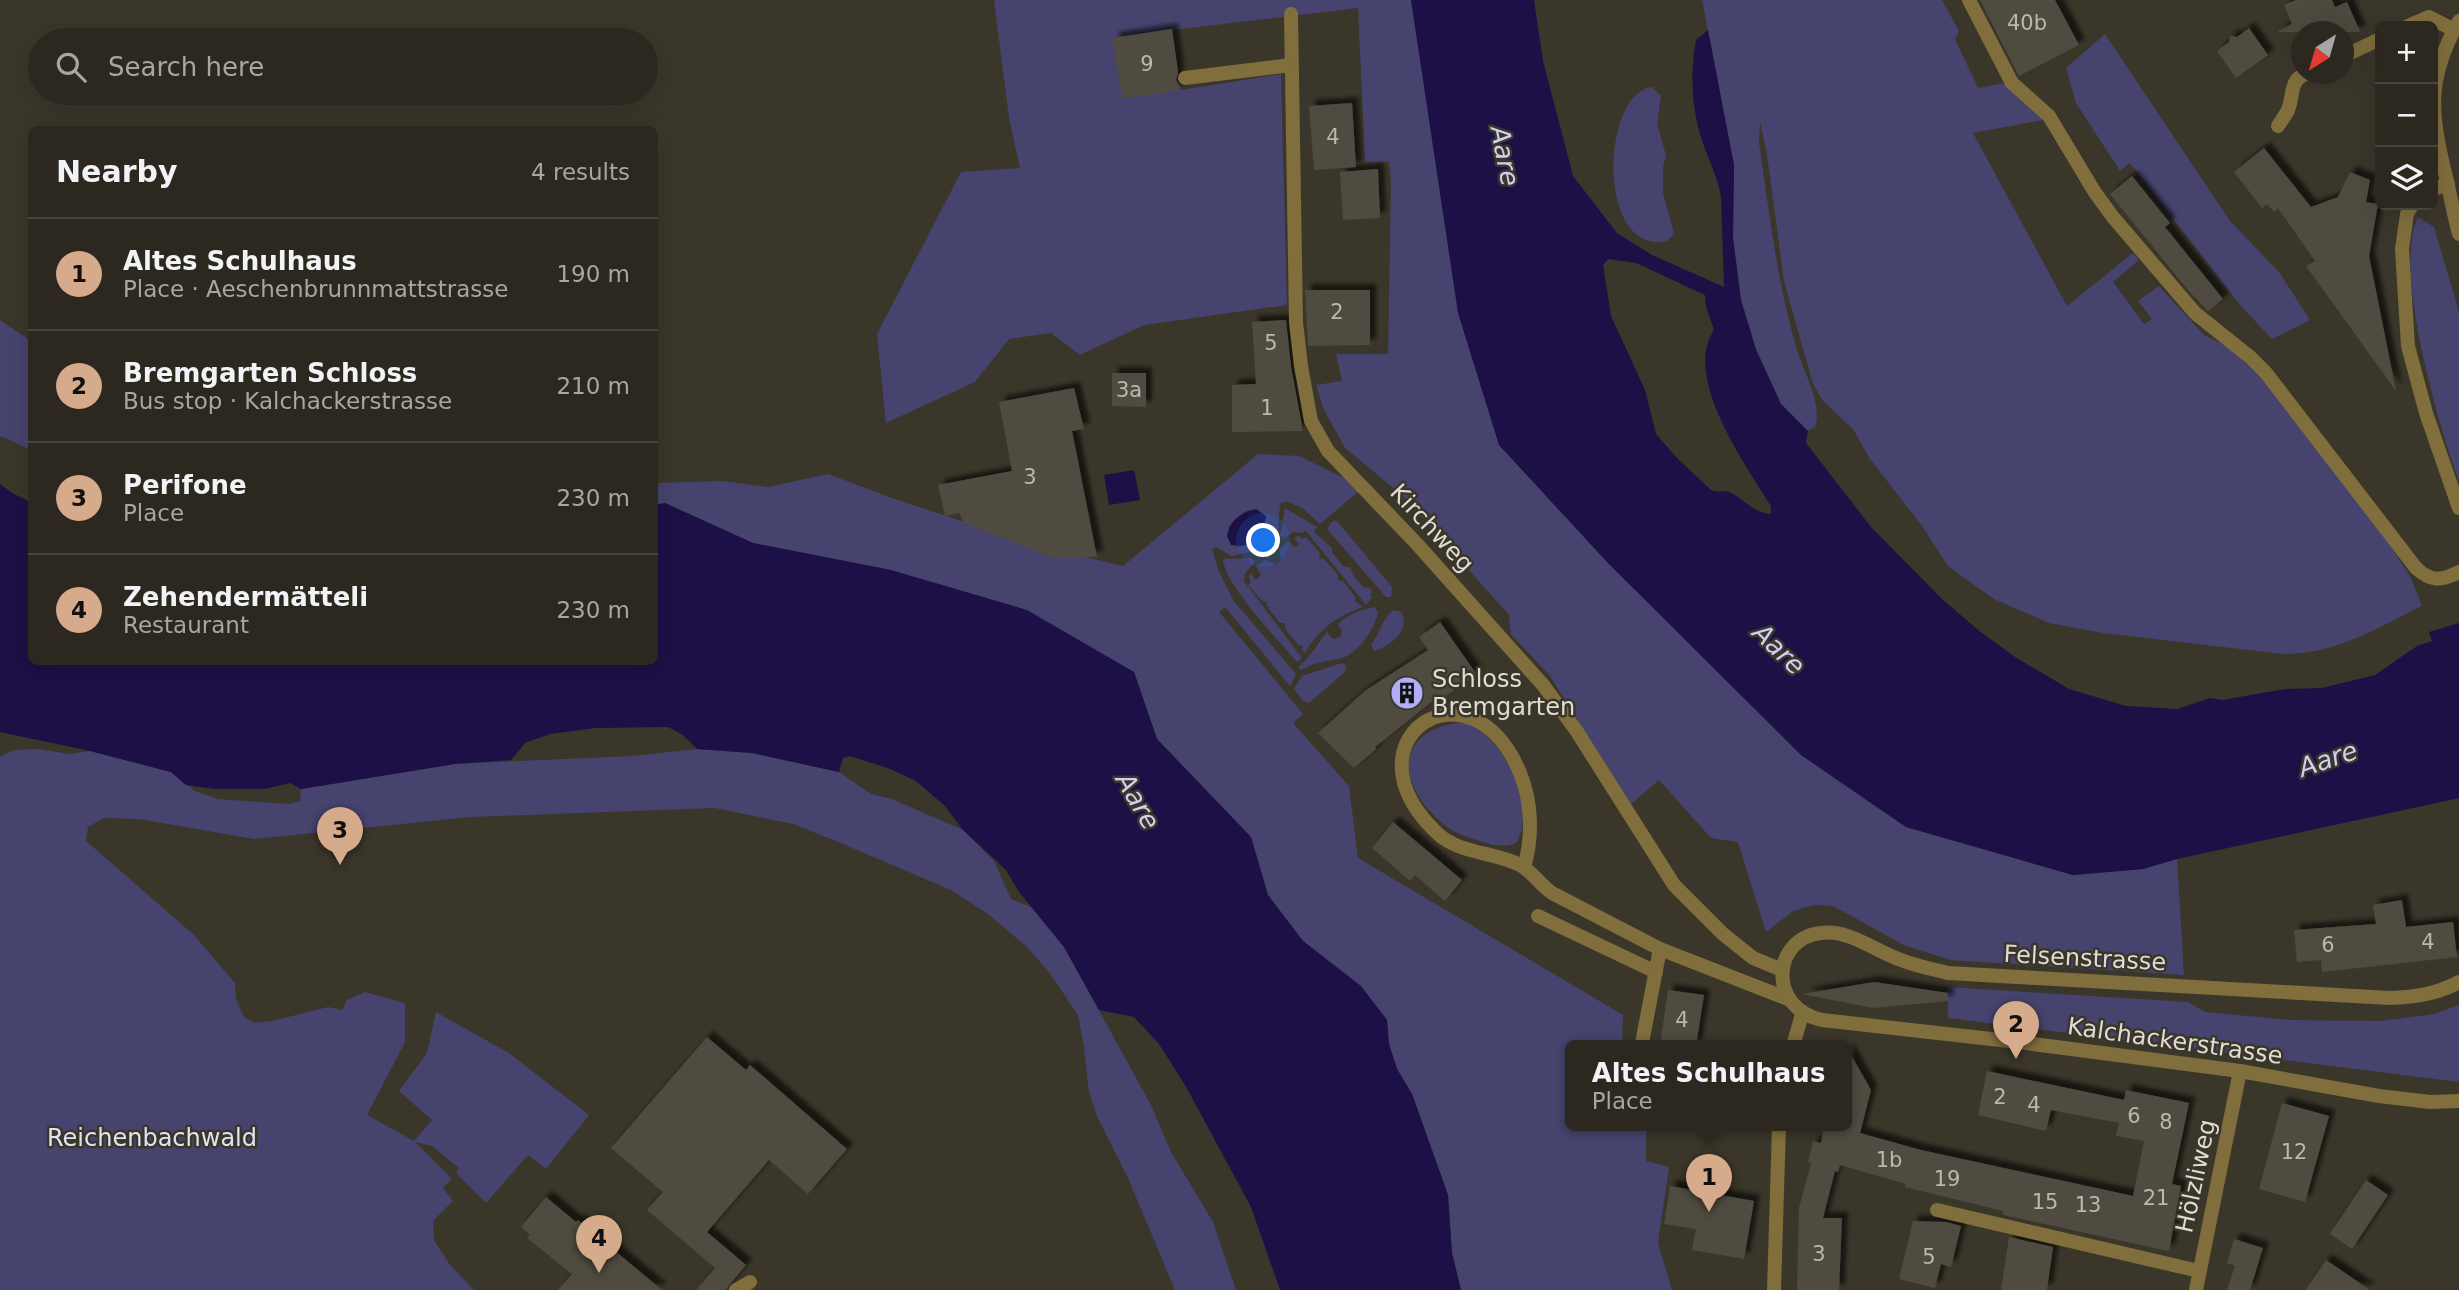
<!DOCTYPE html>
<html lang="en">
<head>
<meta charset="utf-8">
<style>
	:root { --surface:#2c2820; --page:#343029; --text:#f1f3f6; --muted:#a6a6a5; --line:#48443e; --accent:#d6ab8b }
	body { margin:0; font-family:"DejaVu Sans",sans-serif; background:var(--page); color:var(--text) }
	.controls { position:absolute; right:21px; top:21px; display:grid; overflow:hidden; border-radius:10px; box-shadow:0 7px 28px #0002 }
	.controls button { width:63px; height:63px; display:grid; place-items:center; padding:0; border:0; border-bottom:2px solid var(--line); background:var(--surface); color:var(--text); font:35px sans-serif }
	.compass { position:absolute; left:2291px; top:21px; width:63px; height:63px; border-radius:50%; background:var(--surface); box-shadow:0 7px 28px #0002; rotate:217deg }
	.you { position:absolute; left:1264px; top:541px; width:24px; height:24px; margin:-18px; border:5px solid #fff; border-radius:50%; background:#1a73e8; box-shadow:0 0 0 10px #1a73e833 }
	.badge { display:grid; place-items:center; width:46px; height:46px; border-radius:50%; background:var(--accent); color:#111; font-size:23px; font-weight:700 }
	.pin { position:absolute; translate:-50% -58px; filter:drop-shadow(0 2px 4px #0008) }
	.pin::after { content:''; position:absolute; top:37px; width:24px; height:21px; background:inherit; clip-path:polygon(0 0,100% 0,50% 100%) }
	.popup { position:absolute; left:1565px; top:1040px; width:287px; height:91px; box-sizing:border-box; display:grid; place-content:center; border-radius:10px; background:var(--surface); filter:drop-shadow(0 2px 5px #0005); font-size:23px; white-space:nowrap; color:var(--muted) }
	.popup b { font-size:26px; color:var(--text) }
	.popup::after { content:''; position:absolute; left:50%; top:100%; margin-left:-14px; border:14px solid transparent; border-top-color:var(--surface) }
	.list { margin:0; padding:0; list-style:none }
	h2 { display:flex; justify-content:space-between; align-items:center; height:91px; margin:0; padding:0 28px; font-size:30px }
	h2 small { font-size:23px; font-weight:400; color:var(--muted) }
	.list li { display:grid; grid-template-columns:46px 1fr auto; gap:21px; align-items:center; box-sizing:border-box; height:112px; padding:0 28px; border-top:2px solid var(--line) }
	.list b { display:block; font-size:26px; white-space:nowrap }
	.list p { margin:0; font-size:23px; white-space:nowrap; color:var(--muted) }
	.list em { font-size:23px; font-style:normal; color:var(--muted) }
	.icon { flex:none; width:38px; height:38px; fill:none; stroke:currentColor; stroke-width:2; stroke-linecap:round; stroke-linejoin:round }
	.map { position:relative; flex:none; width:2459px; height:1290px; overflow:hidden }
	.search { position:absolute; background:var(--surface); box-shadow:0 7px 28px #0002; left:28px; top:28px; width:630px; height:77px; display:flex; align-items:center; gap:18px; box-sizing:border-box; padding:0 24px; border-radius:38px; color:var(--muted); font-size:26px }
	.panel { position:absolute; background:var(--surface); box-shadow:0 7px 28px #0002; left:28px; top:126px; width:630px; height:539px; border-radius:10px }
	.map>svg:first-child { display:block }
</style>
</head>
<body>
<div class="map">
<svg width="2459" height="1290" viewBox="0 0 2459 1290">
	<defs>
		<filter id="shadow"><feDropShadow dx="6" dy="-6" stdDeviation="2" flood-color="#0009"/></filter>
	</defs>
	<rect width="100%" height="100%" fill="#3b362a"/>
	<!-- green -->
	<g fill="#46436e">
		<path d="M994 0H1411L1437 165 1499 445 1608 563 1801 755 1906 827 2073 875 2143 869 2177 859 2184 975 1950 960 1904 945 1833 906 1816 905 1802 908 1792 912 1766 932 1738 842 1711 838 1659 780 1631 804 1550 676 1511 634 1509 615 1403 496 1345 448 1324 410 1316 385 1342 381 1336 354H1388L1391 184 1389 162H1365L1358 8 1172 30 1181 90 1281 74 1287 305 1144 325 1080 355 1051 333 1009 339 975 382 886 423 877 334 961 172 1020 168 1009 118Z"/>
		<path d="M1702 0H1942L1959 31 1955 39 1978 88 2006 83C2014 99 2031 106 2043 120L1973 133 2067 306 2133 253 2139 260 2113 282 2144 324 2152 319 2138 301 2159 286 2204 335 2229 347 2262 379 2378 527 2410 576 2422 606C2375 629 2337 654 2283 654L2103 633 2049 623 1994 599 1948 566 1922 526 1870 459 1853 429 1823 401 1813 384 1784 281 1767 155 1760 121 1759 142C1769 212 1777 282 1797 350 1804 372 1823 406 1815 427L1808 431 1781 404 1756 349 1741 300 1733 238 1734 165Z"/>
		<path d="M2105 34 2230 221 2279 272 2310 320 2272 339 2240 305 2130 163 2120 171 2076 103 2066 68Z"/>
		<path d="M1652 87 1661 96 1657 124 1666 155 1663 168V193L1674 233C1670 240 1665 243 1656 242 1596 238 1604 92 1652 87Z"/>
		<path d="M2418 217 2434 227 2459 312V481C2439 428 2392 266 2418 217Z"/>
		<path d="M0 320 31 341V450L0 436Z"/>
		<path d="M1258 454 1299 456 1346 479 1358 492 1320 524 1302 508 1286 501 1280 504 1278 529 1271 537 1263 532 1266 516 1246 511 1229 526 1231 544 1238 547 1249 544 1252 552 1231 556 1216 547 1212 549 1218 569 1233 600 1296 674 1290 686 1225 607 1219 612 1303 714 1293 723 1349 786 1358 858 1623 1015 1622 1046H1571V1126H1646V1161L1669 1167 1658 1243 1672 1290H1461L1452 1253 1448 1195 1412 1094 1397 1069 1389 1044 1387 1020 1360 986 1303 941 1268 895 1251 837 1157 739 1134 672 891 570 753 543 665 503 655 505 654 483 722 481 768 487 828 474 892 498 1034 545 1123 566Z"/>
		<path d="M1285 508 1317 527 1314 532 1332 548V553L1344 567H1350L1353 575 1363 587 1370 588 1372 592 1370 595 1372 598 1366 605 1306 531 1302 533 1293 532 1285 538 1280 536Z"/>
		<path d="M1333 521H1337L1392 587 1391 597H1386L1327 529Z"/>
		<path d="M1299 536 1302 539 1306 537 1320 553 1319 558 1324 559 1338 575V580L1343 581 1356 598 1355 601 1363 607C1337 616 1319 629 1305 653L1302 650 1303 646 1298 645 1285 628V623H1280L1267 606V602L1262 601 1248 585 1251 582 1249 576 1252 573 1253 578 1256 580 1261 575 1256 566 1266 560 1276 564 1281 560 1279 549 1289 541 1292 546 1296 547 1299 544 1294 538Z"/>
		<path d="M1252 558 1255 562 1245 573 1244 581 1302 658 1297 662C1279 641 1224 584 1223 559Z"/>
		<path d="M1375 607 1378 612C1375 628 1360 650 1345 657 1338 660 1330 660 1322 662 1315 663 1307 667 1301 670L1298 667 1307 659 1327 632 1333 639 1340 637 1342 631 1338 624C1348 614 1361 610 1375 607Z"/>
		<path d="M1394 610 1401 612C1411 630 1391 646 1374 651L1371 645C1380 634 1382 617 1394 610Z"/>
		<path d="M1342 663 1346 666 1345 672 1309 703 1303 701 1294 689 1302 676Z"/>
		<path d="M1456 723C1461 723 1467 723 1472 726 1505 740 1537 810 1516 843 1504 848 1491 845 1479 841 1469 837 1457 834 1449 828 1403 796 1386 735 1456 723Z"/>
		<path d="M38 749 70 754 90 751 171 772 195 791 218 799 289 804 300 801 301 789 455 764 632 756 697 749 752 753 839 772 871 794 892 799 963 830 994 861 1011 899 1033 908 1064 947 1151 1105 1171 1152 1213 1222 1236 1290H1175L1128 1178 1097 1116 1089 1092 1084 1047 1078 1015 1049 972 1027 947 988 914 951 890 843 844 793 824 715 808 471 817 254 839 139 819 104 818 88 827 86 841 193 934 235 983 236 999 244 1017 254 1023 272 1021 328 1007 342 1010 347 1000 365 992 405 1003V1042L367 1115 414 1141 432 1120 399 1091 427 1053 436 1012 509 1053 589 1115 546 1169 528 1155 486 1203 456 1173 459 1168 432 1146 415 1142 452 1179 443 1188 453 1201 433 1221 434 1240 450 1265 474 1290H0V757L13 750Z"/>
		<path d="M1948 987 2188 1002 2205 1012 2290 1020 2381 1021 2434 1014 2459 1005V1082L1948 1018Z"/>
	</g>
	<!-- water -->
	<g fill="#1c1046" fill-rule="evenodd">
		<path d="M1411 0H1534L1543 61 1573 176 1617 233 1652 255 1724 287 1721 196C1716 170 1702 148 1697 122 1691 95 1691 67 1696 40L1708 30 1734 165 1733 238 1741 300 1756 350 1781 404 1808 431 1806 443 1871 527 1942 599 1978 630 2015 657 2069 689 2126 706 2177 709 2210 698 2222 700 2285 689 2322 688 2375 675 2417 646 2432 641 2429 632 2459 623V798L2177 859 2143 869 2073 875 1906 827 1801 755 1608 563 1499 445 1458 313ZM1608 259 1636 263 1705 295 1706 307 1714 330C1682 377 1746 465 1771 506V514C1752 513 1744 498 1729 492 1723 490 1718 493 1711 490L1678 459 1656 434 1645 390 1611 316 1603 265Z"/>
		<path d="M1134 470 1140 500 1109 505 1104 475Z"/>
		<path d="M0 484 14 494 31 502 32 662H654L655 505 665 503 753 543 891 570 1027 610 1134 672 1157 739 1251 837 1268 895 1303 941 1361 986 1387 1020 1389 1044 1397 1069 1412 1094 1448 1195 1452 1253 1461 1290H1280L1251 1207 1185 1085 1159 1044 1134 1017 1099 1010 1064 947 1019 892 1006 870 963 830 945 806 916 781 888 768 850 756 843 758 839 772 752 753 697 749 683 735 668 727 596 728 550 734 525 743 511 760 455 764 301 789 290 783 265 789H215L186 785 171 772 90 751 0 732Z"/>
		<path d="M1256 509 1266 516 1262 534 1243 546 1231 545 1227 536C1229 521 1241 512 1256 509Z"/>
	</g>
	<!-- building -->
	<g fill="#504b3f" filter="url(#shadow)">
		<path d="M1980 0H2055L2079 45 2019 76Z"/>
		<path d="M2296 0H2332L2335 7 2347 2 2360 32H2277L2292 24 2284 5Z"/>
		<path d="M2249 28 2268 55 2236 78 2217 51 2229 42 2230 36 2237 37Z"/>
		<path d="M1172 29 1178 72 1176 80 1181 90 1122 99 1113 38Z"/>
		<path d="M1352 103 1356 167 1314 170 1309 106Z"/>
		<path d="M2264 148 2311 207 2338 197 2350 172 2370 180 2366 202 2378 204 2369 256 2396 391 2306 266 2315 261 2278 208 2274 212 2267 204 2262 208 2234 172Z"/>
		<path d="M1378 169 1380 218 1343 220 1340 172Z"/>
		<path d="M2132 176 2170 223 2165 227 2223 299 2208 311 2188 290 2110 194Z"/>
		<path d="M1305 290H1370V345L1308 346Z"/>
		<path d="M1286 320 1291 367 1303 431 1232 432V385L1256 384 1252 322Z"/>
		<path d="M1112 373H1146V407L1112 406Z"/>
		<path d="M1074 388 1084 429 1072 431 1097 557 1054 558 964 523 959 513 945 516 938 485 1012 471 999 402Z"/>
		<path d="M1440 622 1477 675 1441 699 1439 696 1375 747 1376 749 1354 768 1318 733 1366 690 1428 650 1419 637Z"/>
		<path d="M1393 822 1462 880 1445 901 1415 875 1410 881 1372 848Z"/>
		<path d="M2402 900 2406 927 2453 922 2457 957 2322 972 2321 960 2297 962 2294 930 2376 924 2373 905Z"/>
		<path d="M1874 982 1948 993V1001L1873 1008 1802 994Z"/>
		<path d="M1668 990 1704 995 1696 1046H1660Z"/>
		<path d="M707 1037 746 1070 750 1065 847 1149 808 1194 769 1160 707 1232 746 1265 725 1290H696L715 1268 647 1210 663 1192 611 1148Z"/>
		<path d="M1847 1048 1871 1090 1860 1133 1921 1150 2133 1196 2144 1141 2116 1136 2119 1123 2051 1110 2046 1131 1978 1115 1987 1071 2124 1100 2126 1090 2189 1103 2172 1184 2181 1186 2169 1251 2003 1215V1211L1905 1187 1906 1184 1840 1165 1838 1172 1835 1171 1823 1218H1842L1839 1290H1797L1799 1208 1811 1163 1808 1162 1813 1141 1821 1143 1824 1126H1847Z"/>
		<path d="M2282 1103 2329 1116 2305 1202 2259 1189Z"/>
		<path d="M2366 1180 2388 1195 2352 1249 2330 1234Z"/>
		<path d="M1670 1186 1754 1201 1744 1259 1692 1250 1696 1229 1664 1224Z"/>
		<path d="M546 1197 576 1222 578 1220 662 1290H558L572 1274 527 1238 530 1235 521 1227Z"/>
		<path d="M1913 1221 1946 1222 1961 1226 1951 1267 1941 1264 1935 1288 1899 1279Z"/>
		<path d="M2009 1237 2053 1247 2047 1290H2001Z"/>
		<path d="M2234 1239 2263 1248 2250 1290H2227L2235 1266 2227 1263Z"/>
		<path d="M2326 1260 2370 1290H2306Z"/>
	</g>
	<g fill="none" stroke-linecap="round" stroke-linejoin="round">
		<!-- service -->
		<g stroke="#806e3d" stroke-width="14">
			<path d="M1969 0 2012 83 2049 116 2094 191 2112 216 2195 313 2250 357 2266 373 2416 568C2431 582 2441 581 2459 572"/>
			<path d="M2408 26 2429 17 2454 30"/>
			<path d="M2344 56 2380 39"/>
			<path d="M2278 126C2281 121 2285 116 2288 110 2294 96 2289 81 2305 74"/>
			<path d="M1524 867C1533 837 1532 802 1520 773 1471 653 1339 740 1437 833 1459 854 1495 852 1520 865 1532 871 1540 885 1552 893L1660 949 1788 999"/>
			<path d="M1538 916 1656 972"/>
			<path d="M1642 1043 1660 949"/>
			<path d="M1937 1210 2199 1271"/>
			<path d="M736 1290 750 1282"/>
		</g>
		<!-- minor -->
		<g stroke="#806e3d" stroke-width="14">
			<path d="M1291 14 1296 322 1301 366 1311 421 1328 451 1417 544 1543 685 1576 730 1674 885 1723 934 1753 958 1782 970"/>
			<path d="M1185 78 1291 65"/>
			<path d="M2433 189 2448 184"/>
			<path d="M2412 205 2407 214 2402 249 2408 346 2426 413 2459 508"/>
			<path d="M2196 1290 2240 1071"/>
		</g>
		<!-- tertiary -->
		<g stroke="#806e3d" stroke-width="14">
			<path d="M2459 21C2425 80 2431 117 2447 181 2451 199 2454 216 2459 234"/>
			<path d="M2459 982C2437 994 2415 997 2390 998L1948 973C1932 969 1916 966 1901 960 1875 951 1849 929 1821 933 1772 938 1767 1008 1822 1020L2018 1042 2240 1071 2379 1096 2430 1102 2459 1101"/>
			<path d="M1793 1046 1802 1014"/>
			<path d="M1774 1290 1779 1126"/>
		</g>
	</g>
	<!-- icons -->
	<defs>
		<symbol id="building-disc" viewBox="-11 -11 22 22"><circle r="9.5" fill="#b2adf9" stroke="#3b362a"/><path d="M-4-6H4V6H1V3H-1V6H-4ZM-2.5-4.3h1.7v1.8h-1.7ZM.8-4.3h1.7v1.8H.8ZM-2.5-1h1.7V.8h-1.7ZM.8-1h1.7V.8H.8Z" fill="#111"/></symbol>
	</defs>
	<g fill-rule="evenodd">
		<use href="#building-disc" x="1388" y="674" width="38" height="38"/>
	</g>
	<g text-anchor="middle" stroke-width="5" stroke-linejoin="round" paint-order="stroke">
		<!-- number labels -->
		<g font-size="21" fill="#bbb8af">
			<text x="2027" y="30">40b</text>
			<text x="1147" y="71">9</text>
			<text x="1333" y="144">4</text>
			<text x="1337" y="319">2</text>
			<text x="1271" y="350">5</text>
			<text x="1129" y="397">3a</text>
			<text x="1267" y="415">1</text>
			<text x="1030" y="484">3</text>
			<text x="2428" y="949">4</text>
			<text x="2328" y="952">6</text>
			<text x="1682" y="1027">4</text>
			<text x="2000" y="1104">2</text>
			<text x="2034" y="1112">4</text>
			<text x="2134" y="1123">6</text>
			<text x="2166" y="1129">8</text>
			<text x="2294" y="1159">12</text>
			<text x="1889" y="1167">1b</text>
			<text x="1947" y="1186">19</text>
			<text x="2156" y="1205">21</text>
			<text x="2045" y="1209">15</text>
			<text x="2088" y="1212">13</text>
			<text x="1819" y="1261">3</text>
			<text x="1929" y="1264">5</text>
		</g>
		<!-- street labels -->
		<g font-size="24" fill="#dfdcd4" stroke="#3b362a">
			<text transform="translate(1432 528) rotate(47)" y="8">Kirchweg</text>
			<text transform="translate(2085 958) rotate(3)" y="8">Felsenstrasse</text>
			<text transform="translate(2175 1041) rotate(8)" y="8">Kalchackerstrasse</text>
			<text transform="translate(2196 1176) rotate(-78)" y="8">Hölzliweg</text>
		</g>
		<!-- poi labels -->
		<g font-size="24" fill="#dfdcd4" stroke="#3b362a" text-anchor="start">
			<text x="1432" y="687">Schloss<tspan x="1432" dy="28">Bremgarten</tspan></text>
		</g>
		<!-- park labels -->
		<g font-size="24" fill="#e1e1f4" stroke="#3b362a">
			<text x="152" y="1146">Reichenbachwald</text>
		</g>
		<!-- water labels -->
		<g font-size="26" font-style="italic" fill="#d0d0f4" stroke="#3b362a">
			<text transform="translate(1505 156) rotate(79)" y="9">Aare</text>
			<text transform="translate(1779 649) rotate(44)" y="9">Aare</text>
			<text transform="translate(2328 759) rotate(-19)" y="9">Aare</text>
			<text transform="translate(1138 801) rotate(60)" y="9">Aare</text>
		</g>
	</g>
</svg>
<div class="controls">
<button>+</button>
<button>−</button>
<button><svg class="icon" aria-label="layers" viewBox="0 0 24 24"><path d="M12 4l9 5-9 5-9-5zM3 14l9 5 9-5"/></svg></button>
</div>
<svg class="compass" viewBox="-18 -18 36 36"><path d="M0-13l5 13h-10z" fill="#e53935"/><path d="M0 13l5-13h-10z" fill="#a6a6a5"/></svg>
<div class="you"></div>
<div class="pin badge" style="left:1709px;top:1212px">1</div>
<div class="popup"><b>Altes Schulhaus</b>Place</div>
<div class="pin badge" style="left:2016px;top:1059px">2</div>
<div class="pin badge" style="left:340px;top:865px">3</div>
<div class="pin badge" style="left:599px;top:1273px">4</div>
<div class="search"><svg class="icon" aria-label="search" viewBox="0 0 24 24"><circle cx="10" cy="10" r="6"/><path d="M15 15l6 6"/></svg>Search here</div>
<section class="panel">
<h2>Nearby<small>4 results</small></h2>
<ul class="list">
<li><span class="badge">1</span><div><b>Altes Schulhaus</b><p>Place · Aeschenbrunnmattstrasse</p></div><em>190 m</em></li>
<li><span class="badge">2</span><div><b>Bremgarten Schloss</b><p>Bus stop · Kalchackerstrasse</p></div><em>210 m</em></li>
<li><span class="badge">3</span><div><b>Perifone</b><p>Place</p></div><em>230 m</em></li>
<li><span class="badge">4</span><div><b>Zehendermätteli</b><p>Restaurant</p></div><em>230 m</em></li>
</ul>
</section>
</div>
</body>
</html>
